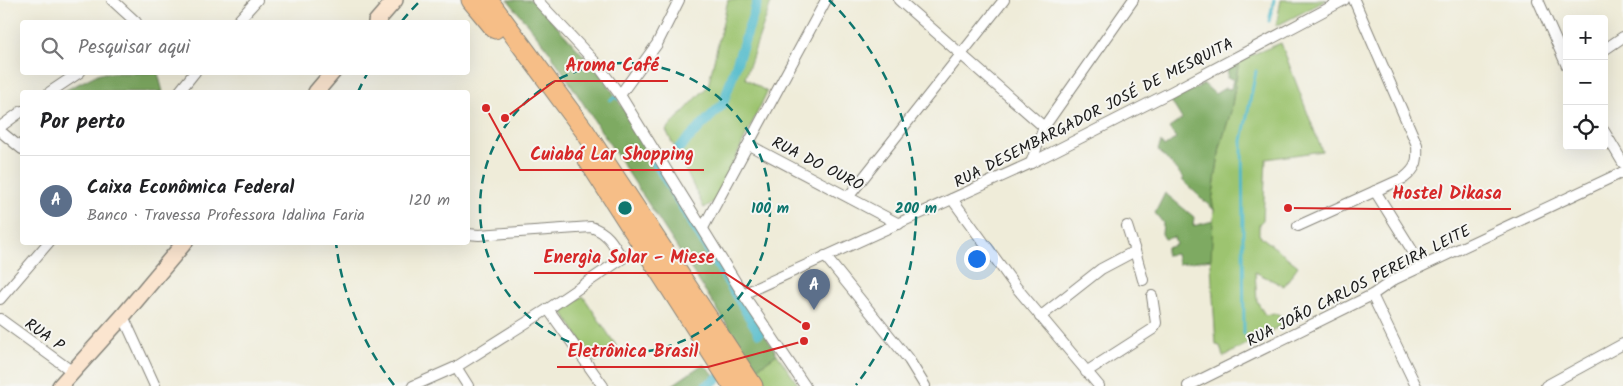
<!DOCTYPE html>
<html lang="pt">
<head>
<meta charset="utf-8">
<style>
	:root { --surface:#fff; --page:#f2f2f2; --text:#202124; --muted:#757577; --line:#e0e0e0; --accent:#1f6fb2 }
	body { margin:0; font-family:Kalam,sans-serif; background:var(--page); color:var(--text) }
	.controls { position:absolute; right:15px; top:15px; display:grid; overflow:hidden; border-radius:5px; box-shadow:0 5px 20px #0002 }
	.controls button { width:45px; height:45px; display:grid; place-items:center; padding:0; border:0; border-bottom:1px solid var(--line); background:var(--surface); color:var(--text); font:25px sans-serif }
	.you { position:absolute; left:976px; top:258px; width:18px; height:18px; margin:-12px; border:4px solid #fff; border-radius:50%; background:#1a73e8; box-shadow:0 0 0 8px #1a73e833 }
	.badge { display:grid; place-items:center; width:32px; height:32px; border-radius:50%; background:var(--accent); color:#fff; font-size:16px; font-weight:700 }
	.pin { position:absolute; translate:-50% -41px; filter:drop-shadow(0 1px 2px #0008) }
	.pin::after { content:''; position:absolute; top:26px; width:18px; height:15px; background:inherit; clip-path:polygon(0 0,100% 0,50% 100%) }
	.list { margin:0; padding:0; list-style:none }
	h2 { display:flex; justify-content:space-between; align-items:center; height:65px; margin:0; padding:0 20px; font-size:21px }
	h2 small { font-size:16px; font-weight:400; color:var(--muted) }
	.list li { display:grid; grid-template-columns:32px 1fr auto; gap:15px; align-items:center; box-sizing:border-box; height:90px; padding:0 20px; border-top:1px solid var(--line) }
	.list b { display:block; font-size:19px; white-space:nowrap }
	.list p { margin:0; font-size:16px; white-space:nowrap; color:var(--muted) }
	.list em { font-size:16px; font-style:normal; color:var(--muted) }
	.icon { flex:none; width:28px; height:28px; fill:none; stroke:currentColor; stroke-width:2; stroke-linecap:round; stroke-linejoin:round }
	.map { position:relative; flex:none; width:1623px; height:386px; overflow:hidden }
	.search { position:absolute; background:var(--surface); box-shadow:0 5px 20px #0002; left:20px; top:20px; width:450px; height:55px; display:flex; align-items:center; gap:12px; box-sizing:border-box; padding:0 18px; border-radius:5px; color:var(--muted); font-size:19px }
	.panel { position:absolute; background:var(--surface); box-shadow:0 5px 20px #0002; left:20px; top:90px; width:450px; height:155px; border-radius:5px }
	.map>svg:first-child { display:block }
</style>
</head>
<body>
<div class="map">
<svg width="1623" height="386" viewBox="0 0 1623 386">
	<rect width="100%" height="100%" fill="#f6f6f2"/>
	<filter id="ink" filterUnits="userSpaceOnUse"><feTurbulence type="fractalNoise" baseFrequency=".02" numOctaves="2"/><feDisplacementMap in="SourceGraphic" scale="10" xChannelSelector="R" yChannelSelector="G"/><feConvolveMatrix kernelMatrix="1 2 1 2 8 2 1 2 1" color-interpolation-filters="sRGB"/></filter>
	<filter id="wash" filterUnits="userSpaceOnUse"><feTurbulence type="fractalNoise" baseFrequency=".0096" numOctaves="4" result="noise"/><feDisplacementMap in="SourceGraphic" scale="20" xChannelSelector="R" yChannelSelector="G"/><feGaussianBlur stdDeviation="1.12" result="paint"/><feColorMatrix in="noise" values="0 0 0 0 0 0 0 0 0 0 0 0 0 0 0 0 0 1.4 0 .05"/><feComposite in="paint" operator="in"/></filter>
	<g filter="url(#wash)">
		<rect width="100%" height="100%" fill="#efecd9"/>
		<!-- green -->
		<g fill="#9dc470" stroke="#5c7046">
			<path d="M728 0H772L745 78 767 92 715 201 704 208 666 130 708 86Z"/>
			<path d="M1281 0H1327L1276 26Z"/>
			<path d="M1281 43 1322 151 1266 159 1263 220 1259 224V235L1298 266 1284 286 1255 272 1257 301 1265 315 1274 313 1289 321 1223 357 1220 346 1216 345 1210 250 1214 210 1212 201 1220 147 1231 111 1239 60Z"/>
			<path d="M583 296 617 347 595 362 561 310Z"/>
			<path d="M777 354 799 386H766L756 369Z"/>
		</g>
		<!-- forest -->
		<g fill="#7eaa62" stroke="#4d633f">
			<path d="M508 0H533L604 78 777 354 756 369 549 51Z"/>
			<path d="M1239 60 1231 111 1220 147 1212 201 1214 210 1182 180 1184 178 1158 150 1161 142 1164 147 1176 138 1169 128 1182 119 1171 101 1204 84 1215 94 1225 88 1231 89 1233 79 1227 78 1228 66Z"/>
			<path d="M100 73H158L163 92H62Z"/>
			<path d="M1165 193 1194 217 1193 226 1213 221 1211 259 1178 264 1176 254 1166 255V248L1176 245 1174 237 1165 239 1162 234 1163 223 1155 213Z"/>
			<path d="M703 364 713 373 715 386H671Z"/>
		</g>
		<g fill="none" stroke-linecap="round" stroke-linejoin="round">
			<!-- stream -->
			<g stroke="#4eb9ca" stroke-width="3">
				<path d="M1269 21 1274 0"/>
				<path d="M610 100 616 97 618 99"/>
				<path d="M641 139 656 163"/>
				<path d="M1244 334 1242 141 1256 71"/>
			</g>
			<!-- canal -->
			<g stroke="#4eb9ca" stroke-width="10">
				<path d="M679 148 723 104 758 0"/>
				<path d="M659 162 656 163 759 333"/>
				<path d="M706 386 718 378"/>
			</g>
		</g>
	</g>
	<g filter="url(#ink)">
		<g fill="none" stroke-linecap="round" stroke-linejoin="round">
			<defs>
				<g id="street">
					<path d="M112 0 136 22"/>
					<path d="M537 0 596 63 620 95 743 294 805 386"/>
					<path d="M899 0 1044 127"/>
					<path d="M1538 0 1567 66"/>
					<path d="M237 22 257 0"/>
					<path d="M1604 50 1623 37"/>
					<path d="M50 92 80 72"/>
					<path d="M179 92 195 72"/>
					<path d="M620 95 657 44 679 0"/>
					<path d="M0 127 22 111"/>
					<path d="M0 131 22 149"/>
					<path d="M1604 131 1623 163"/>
					<path d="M749 145 899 224"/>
					<path d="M1031 163 1044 127 1133 0"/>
					<path d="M1375 191 1422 266"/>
					<path d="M849 196 1004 0"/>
					<path d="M952 199 1016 287 1099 386"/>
					<path d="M1127 226 1135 251"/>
					<path d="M1298 226 1404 178C1417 168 1418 161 1417 145L1354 0"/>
					<path d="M703 228 826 0"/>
					<path d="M468 234 479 235 591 227C607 232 613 243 621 257"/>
					<path d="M825 256 909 360 925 386"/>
					<path d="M743 294 1031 163 1171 92 1344 0"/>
					<path d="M1372 295 1416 386"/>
					<path d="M0 299 49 242"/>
					<path d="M548 309 603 386"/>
					<path d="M123 316 155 386"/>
					<path d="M1040 317 1101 269 1135 251 1143 280"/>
					<path d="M0 319 73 372"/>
					<path d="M456 367 468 386"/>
					<path d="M1086 372 1153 329 1156 323 1152 296"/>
					<path d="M413 386 456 367 548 309 642 245"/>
					<path d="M1188 386 1372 295 1395 279 1623 172"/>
					<path d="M1546 386 1623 344"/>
				</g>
				<g id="secondary">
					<path d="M376 22 395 0"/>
					<path d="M316 92 333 72"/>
					<path d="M60 386 123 316 185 242"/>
				</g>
				<g id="highway">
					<path d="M471 0 495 29"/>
					<path d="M488 0 584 130 753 386"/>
					<path d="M588 160 733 386"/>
				</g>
			</defs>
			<!-- street casing -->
			<use href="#street" stroke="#86847a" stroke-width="12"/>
			<!-- secondary casing -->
			<use href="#secondary" stroke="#86847a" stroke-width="18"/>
			<!-- highway casing -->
			<use href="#highway" stroke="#86847a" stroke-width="21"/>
			<!-- street -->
			<use href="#street" stroke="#fff" stroke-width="10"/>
			<!-- secondary -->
			<use href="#secondary" stroke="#fbe5cf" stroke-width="15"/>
			<!-- highway -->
			<use href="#highway" stroke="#f6be87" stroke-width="19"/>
		</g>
	</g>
	<!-- distance rings -->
	<g fill="none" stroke="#0f766e" stroke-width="2.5" stroke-dasharray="9 6">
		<circle cx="625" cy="208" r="145"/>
		<path d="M394 385A291 291 0 0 1 336 243M358 92A291 291 0 0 1 367 74M402 21A291 291 0 0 1 421 0M829 0A291 291 0 0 1 856 385"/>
	</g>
	<g text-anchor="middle" stroke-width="4" stroke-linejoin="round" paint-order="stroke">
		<!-- street labels -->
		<g font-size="16" fill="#1c1c1c" stroke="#f6f6f2">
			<text transform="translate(1093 112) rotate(-27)" y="6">RUA DESEMBARGADOR JOSÉ DE MESQUITA</text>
			<text transform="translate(818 163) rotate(27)" y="6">RUA DO OURO</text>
			<text transform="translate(1358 285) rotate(-27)" y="6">RUA JOÃO CARLOS PEREIRA LEITE</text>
			<text transform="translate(45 334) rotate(36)" y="6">RUA P</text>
		</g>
	</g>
	<circle cx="625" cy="208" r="8" fill="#0f766e" stroke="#f6f6f2" stroke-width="2.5"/>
	<g font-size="15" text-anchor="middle" font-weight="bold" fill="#0f766e" stroke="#f6f6f2" stroke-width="4" stroke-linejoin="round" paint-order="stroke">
		<text x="770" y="213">100 m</text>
		<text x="916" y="213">200 m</text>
	</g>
	<!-- callouts -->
	<path fill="none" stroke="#d62828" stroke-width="2" d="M505 118L555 81H668M486 108L520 170H704M1288 208L1382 209H1511M806 326L725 273H534M804 341L708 367H557"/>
	<g fill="#d62828" stroke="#f6f6f2" stroke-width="2">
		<circle cx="505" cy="118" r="5"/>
		<circle cx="486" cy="108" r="5"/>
		<circle cx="1288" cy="208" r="5"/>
		<circle cx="806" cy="326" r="5"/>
		<circle cx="804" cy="341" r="5"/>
	</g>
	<g font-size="18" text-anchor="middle" font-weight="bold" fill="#d62828" stroke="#f6f6f2" stroke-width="4" stroke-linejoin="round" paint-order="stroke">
		<text x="612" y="71">Aroma Café</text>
		<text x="612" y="160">Cuiabá Lar Shopping</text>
		<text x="1447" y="199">Hostel Dikasa</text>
		<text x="629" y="263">Energia Solar - Miese</text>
		<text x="633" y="357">Eletrônica Brasil</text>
	</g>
</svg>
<div class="controls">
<button>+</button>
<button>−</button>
<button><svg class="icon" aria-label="locate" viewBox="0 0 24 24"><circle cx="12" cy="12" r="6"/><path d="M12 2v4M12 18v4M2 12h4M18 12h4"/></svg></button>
</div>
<div class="you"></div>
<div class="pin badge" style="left:814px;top:310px;background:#5c6f8a">A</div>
<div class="search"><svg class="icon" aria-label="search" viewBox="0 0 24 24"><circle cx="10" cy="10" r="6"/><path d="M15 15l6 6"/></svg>Pesquisar aqui</div>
<section class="panel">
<h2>Por perto<small></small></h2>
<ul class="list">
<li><span class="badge" style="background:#5c6f8a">A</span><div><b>Caixa Econômica Federal</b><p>Banco · Travessa Professora Idalina Faria</p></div><em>120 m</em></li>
</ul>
</section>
</div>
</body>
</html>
